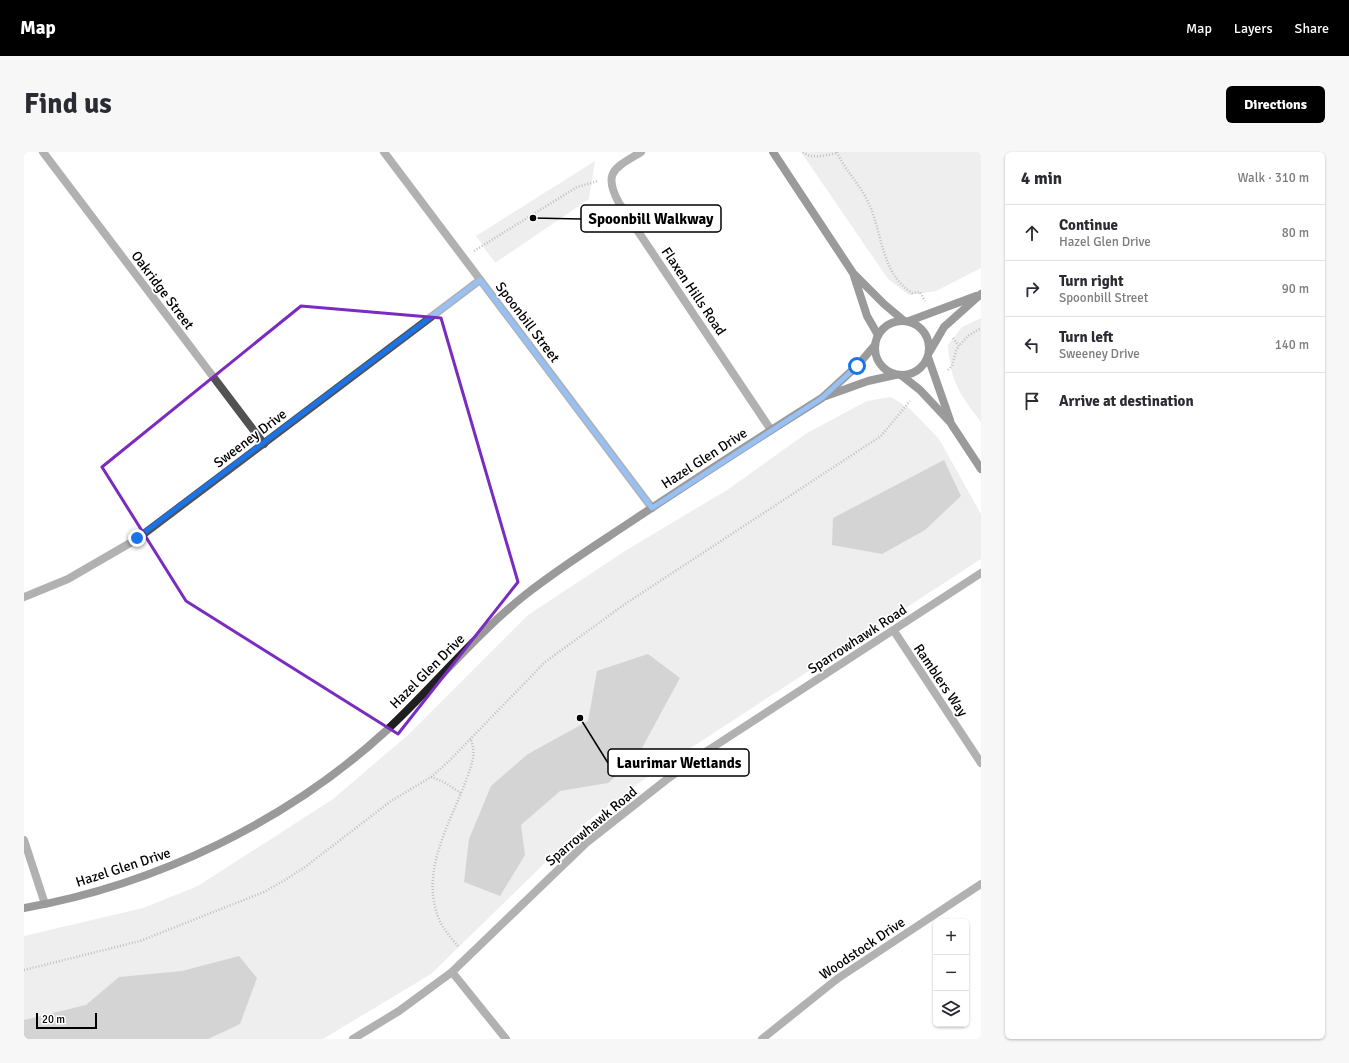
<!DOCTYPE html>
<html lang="en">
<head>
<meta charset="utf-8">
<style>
	:root { --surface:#fff; --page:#f7f7f7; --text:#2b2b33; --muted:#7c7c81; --line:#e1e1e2; --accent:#000 }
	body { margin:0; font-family:Signika,sans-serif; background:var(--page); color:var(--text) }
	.controls { position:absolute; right:12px; bottom:12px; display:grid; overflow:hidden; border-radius:6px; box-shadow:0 1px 3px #0004 }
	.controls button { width:36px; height:36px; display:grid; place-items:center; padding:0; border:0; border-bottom:1px solid var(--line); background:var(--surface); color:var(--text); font:20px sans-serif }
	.scale { position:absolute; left:12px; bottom:10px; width:61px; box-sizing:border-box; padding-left:4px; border:2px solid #000; border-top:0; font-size:11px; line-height:14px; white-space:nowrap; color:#000; -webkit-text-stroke:3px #fff; paint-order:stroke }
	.stop { position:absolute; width:12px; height:12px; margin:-9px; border:3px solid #1a73e8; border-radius:50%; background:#fff }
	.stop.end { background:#1a73e8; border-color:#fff; box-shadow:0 1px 4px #0008 }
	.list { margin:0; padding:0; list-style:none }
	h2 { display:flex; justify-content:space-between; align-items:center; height:52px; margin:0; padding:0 16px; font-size:17px }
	h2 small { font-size:13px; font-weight:400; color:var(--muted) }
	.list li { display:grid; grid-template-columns:26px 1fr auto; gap:12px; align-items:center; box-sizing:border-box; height:56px; padding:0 16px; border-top:1px solid var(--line) }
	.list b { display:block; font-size:15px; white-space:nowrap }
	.list p { margin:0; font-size:13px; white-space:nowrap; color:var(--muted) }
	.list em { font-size:13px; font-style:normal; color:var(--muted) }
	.icon { flex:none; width:22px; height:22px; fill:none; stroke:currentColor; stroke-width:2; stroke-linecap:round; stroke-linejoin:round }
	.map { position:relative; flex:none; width:957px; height:887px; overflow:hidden; border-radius:6px }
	header { display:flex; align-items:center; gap:24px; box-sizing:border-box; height:56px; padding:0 20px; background:var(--accent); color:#fff }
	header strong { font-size:19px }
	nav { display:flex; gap:22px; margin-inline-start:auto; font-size:14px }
	.intro { display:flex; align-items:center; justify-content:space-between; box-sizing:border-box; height:96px; padding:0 24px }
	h1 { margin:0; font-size:28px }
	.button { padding:10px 18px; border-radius:6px; background:var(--accent); color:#fff; font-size:14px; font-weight:700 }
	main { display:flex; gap:24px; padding:0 24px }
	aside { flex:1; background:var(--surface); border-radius:6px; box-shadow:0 1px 3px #0004 }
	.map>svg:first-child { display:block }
</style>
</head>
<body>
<header>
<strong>Map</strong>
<nav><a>Map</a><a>Layers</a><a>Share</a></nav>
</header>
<div class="intro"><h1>Find us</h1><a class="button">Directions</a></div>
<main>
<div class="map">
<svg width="957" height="887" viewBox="0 0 957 887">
	<rect width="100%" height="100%" fill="#fff"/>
	<!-- green -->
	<g fill="#d9d9d9">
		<path d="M777 0H957V116L912 139 885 143 864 127Z"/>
		<path d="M571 9 565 47 471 111 452 84Z"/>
		<path d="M957 166V270C935 241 927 231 924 193L938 175Z"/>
		<path d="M867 245 886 257 915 287 957 362V407L633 618 565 668 407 822 299 887H0V784L119 756 174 734 309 647 384 583 504 463 601 399 703 338 783 281 843 249Z"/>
	</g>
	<!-- water -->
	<g fill="#a0a0a0">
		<path d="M920 308 937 344 901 378 858 402 808 393 809 366Z"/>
		<path d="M624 502 656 526 612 607 584 631 536 639 497 673 501 703 476 744 440 730 445 687 467 634 504 602 564 569 573 519Z"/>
		<path d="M215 804 233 826 216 872 184 887H0V868L62 853 95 825 158 819Z"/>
	</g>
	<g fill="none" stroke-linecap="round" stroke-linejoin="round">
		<!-- path -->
		<g stroke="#747474" stroke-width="2.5" stroke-dasharray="1 2" stroke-linecap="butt">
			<path d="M779 0C788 8 802 3 813 1"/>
			<path d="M813 0C821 19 837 33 845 52 859 83 857 121 888 141L896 140 901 149"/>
			<path d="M450 99 553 35 574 29"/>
			<path d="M929 186 935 194 944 184 957 176"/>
			<path d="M924 218 928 214 932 199 935 194"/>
			<path d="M407 625 420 630 438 642"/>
			<path d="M434 794C427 786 419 777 415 767 395 719 427 670 443 626 448 611 453 601 446 586"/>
			<path d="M0 818 116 789 240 740 261 728 281 715 367 649 407 625 425 609 521 510 601 452 857 284 886 249"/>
		</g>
		<!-- street -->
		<g stroke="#525252" stroke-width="8">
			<path d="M19 0 240 292"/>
			<path d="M360 0 628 356"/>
			<path d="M617 0C591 16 578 20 595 51L747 278"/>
			<path d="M0 445 44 427 113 387 456 128"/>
			<path d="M870 479 957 611"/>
			<path d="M0 688 21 752"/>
			<path d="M428 820 482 887"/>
			<path d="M329 887 375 859 428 820 562 691 642 628 683 599 957 421"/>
			<path d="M738 887 813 827 957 732"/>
		</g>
		<!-- secondary -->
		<g stroke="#1f1f1f" stroke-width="8">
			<path d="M749 0 829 121 860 152 879 168"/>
			<path d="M830 124 843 164 854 183"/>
			<circle cx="878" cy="196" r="27"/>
			<path d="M885 169 952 144"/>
			<path d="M906 199 920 175 957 142"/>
			<path d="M904 205 926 268"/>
			<path d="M877 223 896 238 926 270 957 317"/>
			<path d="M802 244 844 229 871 223"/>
			<path d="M0 756C132 733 264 669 363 578 410 534 451 483 501 443 535 416 572 393 608 369 671 327 734 286 798 246L833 214 851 193"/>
		</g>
	</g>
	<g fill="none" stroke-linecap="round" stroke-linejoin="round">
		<!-- route -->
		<path stroke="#1a73e8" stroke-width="5" d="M113 386 456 128 628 356 798 246 833 214"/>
	</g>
	<!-- marked area -->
	<path d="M0 0H957V887H0ZM277 154 417 166 494 430 374 582 162 449 78 315Z" fill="#fff" fill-opacity=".55" fill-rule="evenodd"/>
	<path fill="none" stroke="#7b2cbf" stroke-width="3" stroke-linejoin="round" d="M277 154 417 166 494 430 374 582 162 449 78 315Z"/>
	<g text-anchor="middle" stroke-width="3.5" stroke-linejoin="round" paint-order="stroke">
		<!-- street labels -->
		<g font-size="14" fill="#000" stroke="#fff">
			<text transform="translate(139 138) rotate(53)" y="5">Oakridge Street</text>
			<text transform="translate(670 139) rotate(56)" y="5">Flaxen Hills Road</text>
			<text transform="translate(504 170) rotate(53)" y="5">Spoonbill Street</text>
			<text transform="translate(226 286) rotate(-37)" y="5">Sweeney Drive</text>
			<text transform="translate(680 306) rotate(-33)" y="5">Hazel Glen Drive</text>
			<text transform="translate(833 487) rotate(-33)" y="5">Sparrowhawk Road</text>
			<text transform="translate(403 519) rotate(-45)" y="5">Hazel Glen Drive</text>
			<text transform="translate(917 528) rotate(56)" y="5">Ramblers Way</text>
			<text transform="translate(567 674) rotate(-40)" y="5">Sparrowhawk Road</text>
			<text transform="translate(99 715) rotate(-18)" y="5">Hazel Glen Drive</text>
			<text transform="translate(838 796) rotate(-34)" y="5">Woodstock Drive</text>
		</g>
	</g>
	<!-- callouts -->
	<path fill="none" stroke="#000" stroke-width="1.5" d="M509 66L557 67M556 566L584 611"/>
	<g fill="#000" stroke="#fff" stroke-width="1.5">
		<circle cx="509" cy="66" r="4"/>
		<circle cx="556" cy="566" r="4"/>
	</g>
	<g fill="#fff" stroke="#000" stroke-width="1.5">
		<rect x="557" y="53" width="140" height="27" rx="4"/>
		<rect x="584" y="597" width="141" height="27" rx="4"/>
	</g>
	<g font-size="15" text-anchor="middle" font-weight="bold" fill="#000">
		<text x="627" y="72">Spoonbill Walkway</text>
		<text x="655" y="616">Laurimar Wetlands</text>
	</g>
</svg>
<div class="controls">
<button>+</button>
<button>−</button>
<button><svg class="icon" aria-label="layers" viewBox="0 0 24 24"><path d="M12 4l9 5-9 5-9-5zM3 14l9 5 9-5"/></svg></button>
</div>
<div class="scale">20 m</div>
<div class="stop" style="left:833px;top:214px"></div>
<div class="stop end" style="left:113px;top:386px"></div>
</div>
<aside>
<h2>4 min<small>Walk · 310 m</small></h2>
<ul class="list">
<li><svg class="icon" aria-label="ahead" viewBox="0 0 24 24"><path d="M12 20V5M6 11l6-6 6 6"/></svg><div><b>Continue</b><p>Hazel Glen Drive</p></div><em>80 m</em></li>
<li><svg class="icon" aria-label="right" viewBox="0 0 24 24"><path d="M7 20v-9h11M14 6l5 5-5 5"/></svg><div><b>Turn right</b><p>Spoonbill Street</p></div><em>90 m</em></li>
<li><svg class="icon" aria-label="left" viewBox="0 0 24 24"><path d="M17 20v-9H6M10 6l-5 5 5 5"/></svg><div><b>Turn left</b><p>Sweeney Drive</p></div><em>140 m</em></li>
<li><svg class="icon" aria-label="arrive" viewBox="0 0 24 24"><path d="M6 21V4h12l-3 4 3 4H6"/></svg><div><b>Arrive at destination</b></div></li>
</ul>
</aside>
</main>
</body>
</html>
